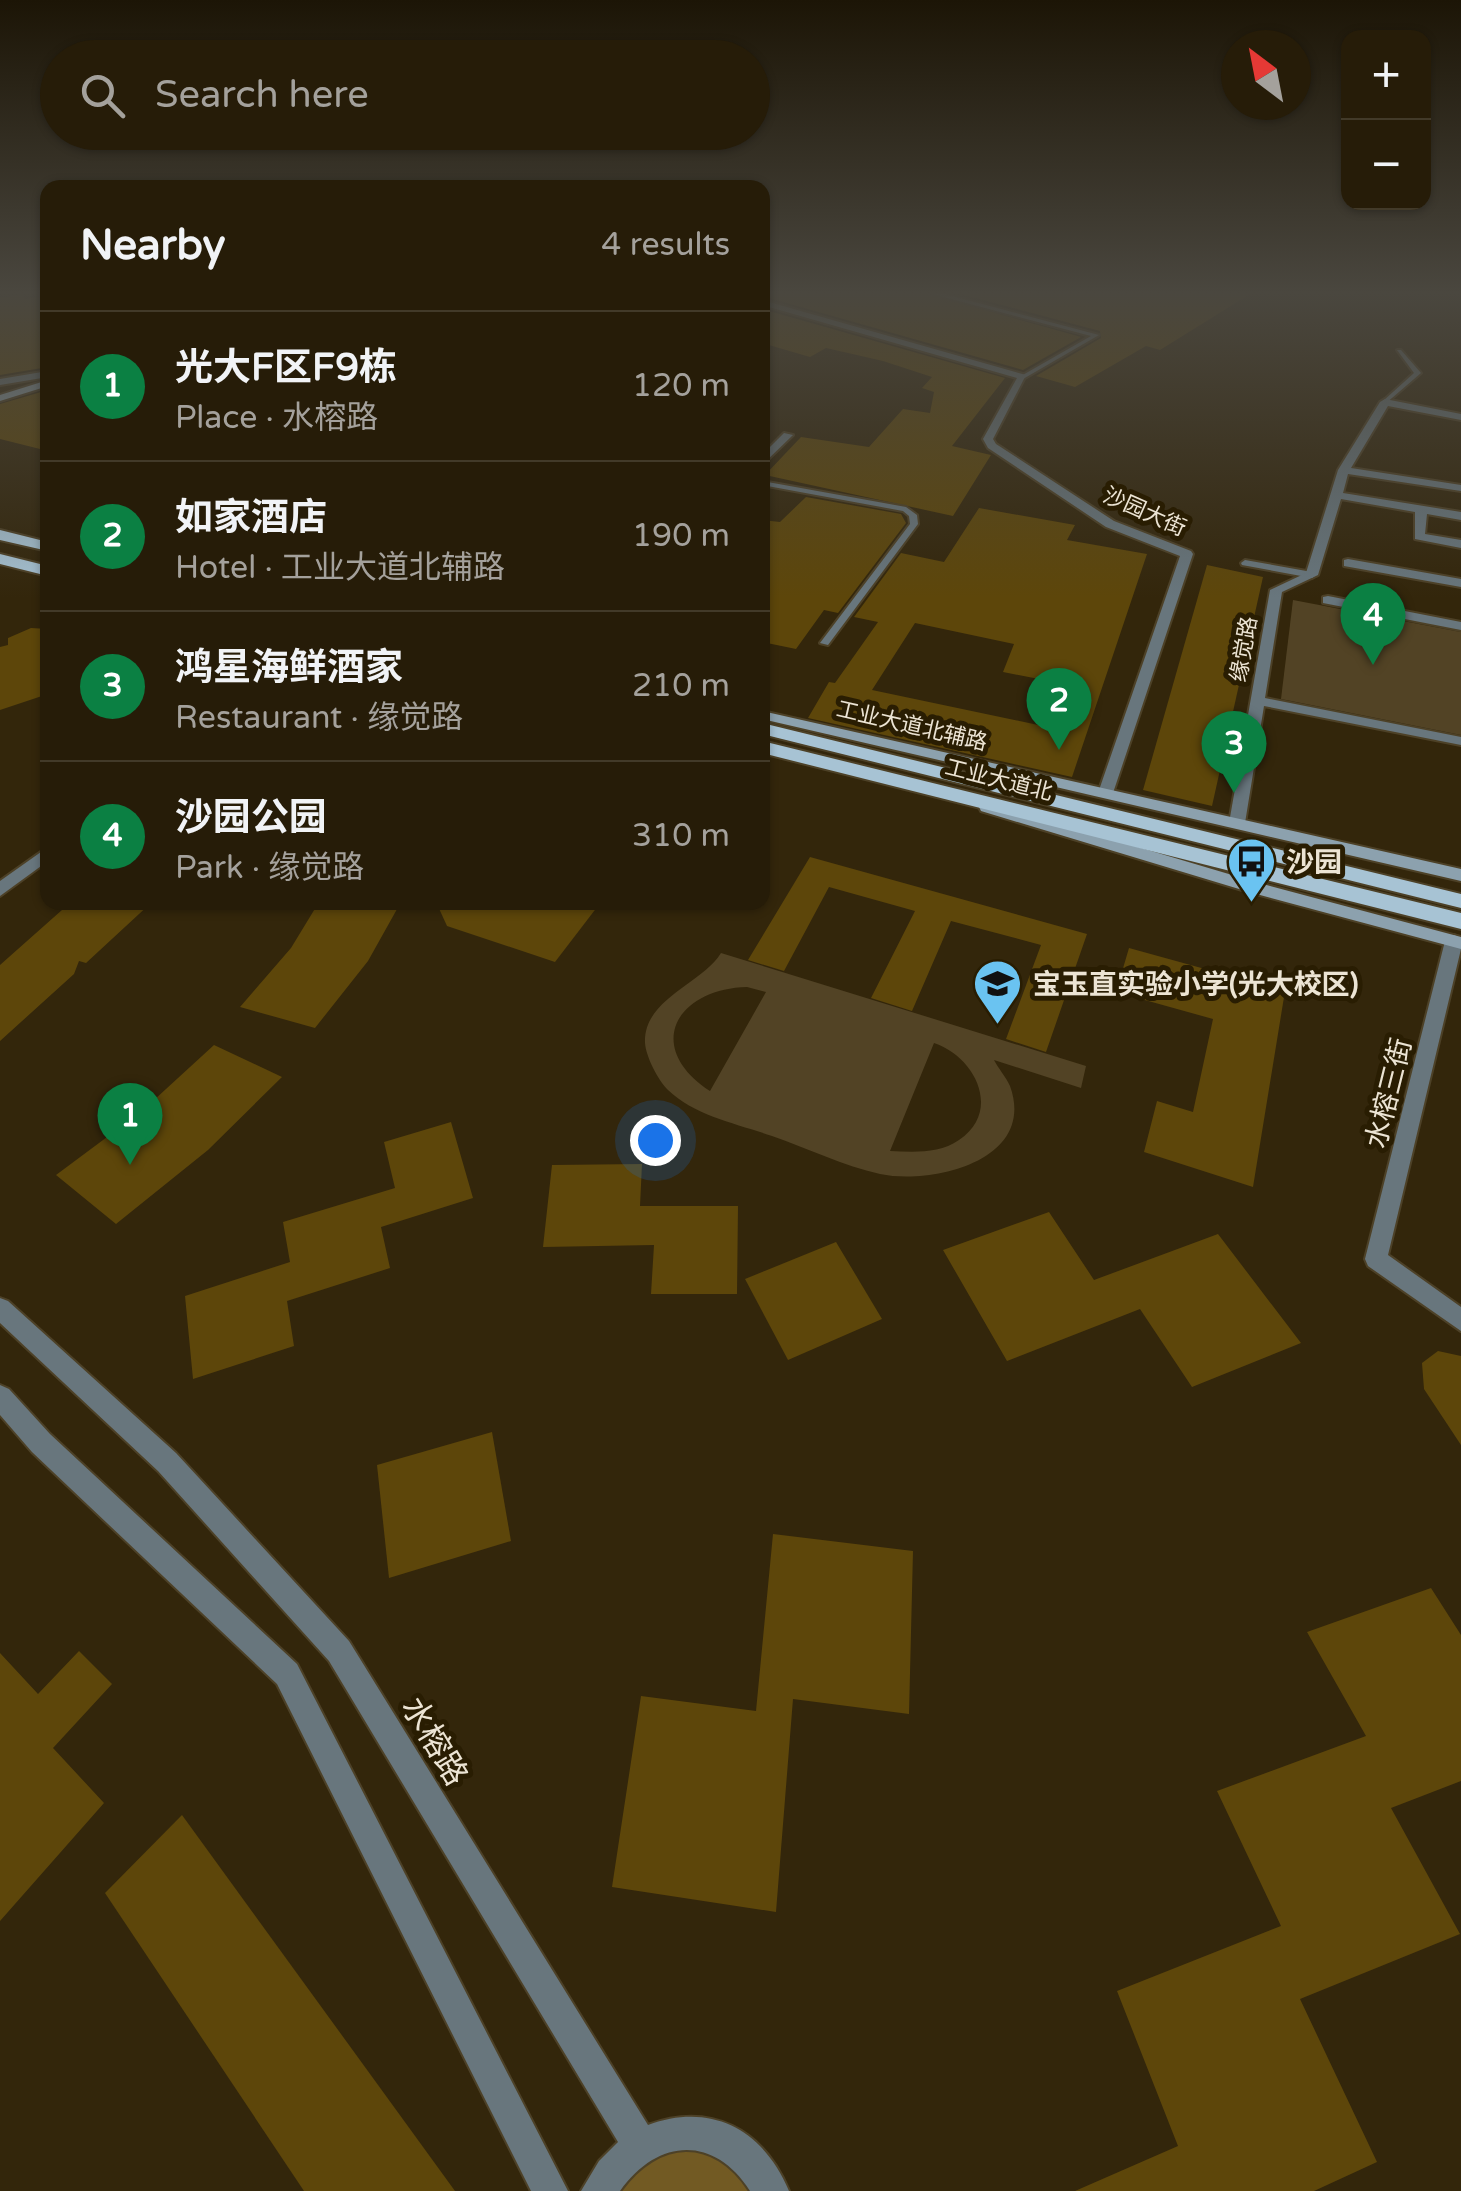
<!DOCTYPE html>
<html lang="en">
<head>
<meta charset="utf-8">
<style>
	:root { --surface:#261c08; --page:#322916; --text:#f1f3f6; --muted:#a4a19c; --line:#423a29; --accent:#0b8043 }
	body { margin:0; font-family:"Varela Round","Noto Sans SC",sans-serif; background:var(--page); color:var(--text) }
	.controls { position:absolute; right:30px; top:30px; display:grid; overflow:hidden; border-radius:20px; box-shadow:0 2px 8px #0004 }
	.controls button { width:90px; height:90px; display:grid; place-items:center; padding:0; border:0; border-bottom:2px solid var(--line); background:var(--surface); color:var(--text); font:50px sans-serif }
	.compass { position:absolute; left:1221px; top:30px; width:90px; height:90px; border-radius:50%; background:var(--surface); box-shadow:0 2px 8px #0004; rotate:328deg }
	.you { position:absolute; left:655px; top:1140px; width:35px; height:35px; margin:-25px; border:8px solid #fff; border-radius:50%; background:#1a73e8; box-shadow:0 0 0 15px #1a73e833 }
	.badge { display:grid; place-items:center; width:65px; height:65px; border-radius:50%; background:var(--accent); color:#fff; font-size:32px; font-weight:700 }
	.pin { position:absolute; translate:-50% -82px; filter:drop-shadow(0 2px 5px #0008) }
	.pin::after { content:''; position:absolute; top:52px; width:35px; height:30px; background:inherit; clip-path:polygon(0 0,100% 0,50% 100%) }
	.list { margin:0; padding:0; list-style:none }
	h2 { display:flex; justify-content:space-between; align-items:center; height:130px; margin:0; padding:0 40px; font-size:42px }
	h2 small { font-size:32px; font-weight:400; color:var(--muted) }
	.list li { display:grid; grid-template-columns:65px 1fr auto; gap:30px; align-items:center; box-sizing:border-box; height:150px; padding:0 40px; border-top:2px solid var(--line) }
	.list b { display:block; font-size:38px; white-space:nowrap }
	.list p { margin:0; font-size:32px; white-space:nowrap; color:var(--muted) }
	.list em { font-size:32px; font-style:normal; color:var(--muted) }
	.icon { flex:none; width:55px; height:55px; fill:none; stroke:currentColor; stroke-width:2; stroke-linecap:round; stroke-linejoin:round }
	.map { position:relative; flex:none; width:1461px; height:2191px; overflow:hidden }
	.search { position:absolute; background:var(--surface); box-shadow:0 2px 8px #0004; left:40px; top:40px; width:730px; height:110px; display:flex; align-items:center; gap:25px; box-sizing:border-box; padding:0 35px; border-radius:55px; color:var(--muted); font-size:38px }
	.panel { position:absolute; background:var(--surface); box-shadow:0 2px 8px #0004; left:40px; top:180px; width:730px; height:730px; border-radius:20px }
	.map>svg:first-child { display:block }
</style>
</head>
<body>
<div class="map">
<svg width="1461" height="2191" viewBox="0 0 1461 2191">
	<rect width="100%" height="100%" fill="#33260b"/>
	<!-- green -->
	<g fill="#524325" fill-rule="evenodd">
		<path d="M1293 600 1461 632V735L1281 699Z"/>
		<path d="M721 953 1086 1066 1081 1088 994 1060C998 1068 1006 1077 1010 1086 1037 1161 932 1185 880 1174 844 1166 807 1148 772 1136 738 1124 695 1116 668 1090 658 1080 646 1057 645 1043 643 999 702 984 721 953ZM747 987 766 992 710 1091C643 1047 676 989 747 987ZM934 1043C974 1056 1003 1110 959 1140 939 1154 913 1152 890 1151Z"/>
	</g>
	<!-- forest -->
	<path fill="#725a23" d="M688 2135 770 2191H606Z"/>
	<!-- building -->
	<g fill="#5d460a" fill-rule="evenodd">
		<path d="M762 291H918L1081 337 1023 370 762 296Z"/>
		<path d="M949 291H1255L1160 350 1146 346 1075 387 1036 376 1101 338 1100 331Z"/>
		<path d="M22 294 25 299 48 295V367L0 375V298Z"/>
		<path d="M762 309 1005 378 952 446 991 455 953 516 765 475 801 437 869 447 903 409 930 413 934 392 922 388 932 377 883 361 826 348 810 357 762 343Z"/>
		<path d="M48 390V451L0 439V404Z"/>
		<path d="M806 497 901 514 906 523 838 613 824 610 796 649 762 642V520L780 522Z"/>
		<path d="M979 508 1075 525 1067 540 1147 554 1072 777 808 718 829 682 835 683 878 622 854 617 901 553 944 562ZM915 623 1014 644 1003 672 1059 683 1043 726 872 690Z"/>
		<path d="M1207 565 1263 577 1212 806 1143 790Z"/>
		<path d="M31 628 48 629V694L0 710V647L8 645V638Z"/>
		<path d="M810 857 1087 934 1046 1052 1006 1039 1041 945 951 921 912 1011 871 998 915 911 829 887 784 971 748 960Z"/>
		<path d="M71 902H152L86 963 79 961 74 974 0 1041V965Z"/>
		<path d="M319 902H401L368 961 315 1028 240 1007 291 948Z"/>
		<path d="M436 902H601L555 962 447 926Z"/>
		<path d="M1129 948 1285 991 1253 1187 1144 1152 1157 1101 1193 1112 1213 1019 1116 992Z"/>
		<path d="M214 1045 282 1077 208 1150 116 1224 56 1175 142 1111Z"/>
		<path d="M451 1122 473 1198 381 1227 390 1268 287 1301 294 1346 193 1379 185 1296 290 1262 283 1222 395 1188 384 1142Z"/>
		<path d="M642 1164 640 1206H738L737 1294H651L654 1245 543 1247 552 1165Z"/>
		<path d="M1049 1212 1094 1280 1218 1234 1301 1343 1192 1387 1140 1309 1007 1361 943 1250Z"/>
		<path d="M836 1242 882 1319 788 1360 745 1279Z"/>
		<path d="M1438 1351 1461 1356V1445L1424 1389 1422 1363Z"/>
		<path d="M492 1432 511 1541 389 1578 377 1465Z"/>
		<path d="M773 1534 913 1551 909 1714 793 1699 776 1912 612 1887 641 1696 756 1711Z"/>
		<path d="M1431 1588 1461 1635V1781L1391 1808 1460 1934 1300 1999 1377 2162 1314 2191H1075L1178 2146 1117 1991 1281 1926 1217 1791 1366 1736 1307 1632Z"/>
		<path d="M79 1651 112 1684 53 1748 104 1803 0 1921V1653L38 1694Z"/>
		<path d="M182 1815 455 2191H304L105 1893Z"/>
	</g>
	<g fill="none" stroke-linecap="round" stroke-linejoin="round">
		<defs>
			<g id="service">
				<path d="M921 291H933L1099 335 1023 379 1021 376 1091 336Z"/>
				<path d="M1397 350H1401L1421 373 1385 404 1383 401 1414 373Z"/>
				<path d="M762 481 906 507 917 515 918 524 828 645 820 643 910 524 909 516 903 511 762 485Z"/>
				<path d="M1245 560 1312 572 1316 575 1312 578 1242 565 1241 563Z"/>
			</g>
			<g id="minor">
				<path d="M762 300 1026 375 993 439 996 444 1114 521 1191 551 1193 554 1112 796 1106 798 1098 793 1180 556 1106 527 988 448 983 439 1017 378 762 305Z"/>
				<path d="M48 371V377L0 385V379Z"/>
				<path d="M1385 399 1461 414V420L1388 406 1351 468 1461 485V491L1348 474 1343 493 1461 512V520L1427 514 1425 534 1461 540V548L1415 539V512L1341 499 1318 575 1282 592 1265 698 1461 737V745L1264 706 1245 823 1237 828 1231 827 1229 823 1270 590 1306 573 1338 470 1380 402Z"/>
				<path d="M784 433 793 435 762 465V455Z"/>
				<path d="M1348 559 1461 579V587L1344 566V560Z"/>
				<path d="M1328 596 1461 622V630L1323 603V597Z"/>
				<path d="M1454 935 1461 938V949L1388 1255 1461 1307V1331L1368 1266 1365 1259 1445 941Z"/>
				<path d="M0 1298 8 1301 176 1453 349 1641 648 2125C711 2102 763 2129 789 2191H750C714 2135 658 2138 620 2191H581L599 2161 618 2142 329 1661 158 1471 0 1323Z"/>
				<path d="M0 1385 9 1389 50 1434 297 1664 568 2191H531L277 1684 32 1452 0 1415Z"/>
			</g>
			<path id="tertiary" d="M48 847V861L0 896V881Z"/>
			<g id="secondary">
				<path d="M48 380V386L0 401V395Z"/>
				<path d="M762 711 1461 869V881L762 719Z"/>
				<path d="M987 802 1259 883 1461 937V949L1249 892 981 811 979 807Z"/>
			</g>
			<g id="primary">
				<path d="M0 530 48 542V551L0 540Z"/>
				<path d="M0 554 48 566V576L0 564Z"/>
				<path d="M762 723 1461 894V908L762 734Z"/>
				<path d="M762 741 1461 913V929L762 753Z"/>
			</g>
		</defs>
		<!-- service casing -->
		<use href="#service" stroke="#4d4127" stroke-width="4"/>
		<!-- minor casing -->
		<use href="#minor" stroke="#4d4127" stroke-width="4"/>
		<!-- tertiary casing -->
		<use href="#tertiary" stroke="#4d4127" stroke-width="4"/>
		<!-- secondary casing -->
		<use href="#secondary" stroke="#4d4127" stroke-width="4"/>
		<!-- primary casing -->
		<use href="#primary" stroke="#4d4127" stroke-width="4"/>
		<!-- service -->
		<use href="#service" fill="#68767d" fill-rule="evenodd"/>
		<!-- minor -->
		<use href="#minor" fill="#68767d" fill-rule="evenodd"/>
		<!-- tertiary -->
		<use href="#tertiary" fill="#68767d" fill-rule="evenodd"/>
		<!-- secondary -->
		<use href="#secondary" fill="#8ca1ae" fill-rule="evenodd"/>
		<!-- primary -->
		<use href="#primary" fill="#a7c3d4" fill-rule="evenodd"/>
	</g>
	<!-- sky -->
	<linearGradient id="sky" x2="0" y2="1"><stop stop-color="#1c1506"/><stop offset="0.49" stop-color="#4a473f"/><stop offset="1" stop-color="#4a473f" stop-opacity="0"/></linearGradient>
	<rect width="1461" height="598" fill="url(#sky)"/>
	<!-- icons -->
	<defs>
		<symbol id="bus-pin" viewBox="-11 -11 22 30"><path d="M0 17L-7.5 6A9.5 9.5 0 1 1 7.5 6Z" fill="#6ac3f1" stroke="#291d02"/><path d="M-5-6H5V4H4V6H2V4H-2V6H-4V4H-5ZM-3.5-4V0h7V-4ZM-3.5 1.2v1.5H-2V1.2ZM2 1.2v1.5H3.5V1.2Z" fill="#111"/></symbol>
		<symbol id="school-pin" viewBox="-11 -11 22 30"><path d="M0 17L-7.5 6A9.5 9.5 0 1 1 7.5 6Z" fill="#6ac3f1" stroke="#291d02"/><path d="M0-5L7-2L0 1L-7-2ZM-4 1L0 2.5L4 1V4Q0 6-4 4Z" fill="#111"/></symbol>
	</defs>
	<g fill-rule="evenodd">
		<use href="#bus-pin" x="1224" y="834" width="55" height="75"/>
		<use href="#school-pin" x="970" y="956" width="55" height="75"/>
	</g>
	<g text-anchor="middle" stroke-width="10" stroke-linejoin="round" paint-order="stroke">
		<!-- far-street labels -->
		<g font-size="22" fill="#ece4d4" stroke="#291d02">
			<text transform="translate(1145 511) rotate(24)" y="8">沙园大街</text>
			<text transform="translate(1243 649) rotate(-80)" y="8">缘觉路</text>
			<text transform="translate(912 725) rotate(13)" y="8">工业大道北辅路</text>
			<text transform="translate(999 779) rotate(14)" y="8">工业大道北</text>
		</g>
		<!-- poi labels -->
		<g font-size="28" font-weight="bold" fill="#ece4d4" stroke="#291d02" text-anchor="start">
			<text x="1286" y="872">沙园</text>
			<text x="1033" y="994">宝玉直实验小学(光大校区)</text>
		</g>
		<!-- street labels -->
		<g font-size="28" fill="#ece4d4" stroke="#291d02">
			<text transform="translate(1388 1093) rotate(-76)" y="10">水榕三街</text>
		</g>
		<!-- near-street labels -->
		<g font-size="32" fill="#ece4d4" stroke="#291d02">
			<text transform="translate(435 1741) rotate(59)" y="11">水榕路</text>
		</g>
	</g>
</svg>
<div class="controls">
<button>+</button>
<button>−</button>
</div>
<svg class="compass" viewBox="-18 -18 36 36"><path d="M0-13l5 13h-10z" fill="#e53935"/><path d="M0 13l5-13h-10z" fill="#a4a19c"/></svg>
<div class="you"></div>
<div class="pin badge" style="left:130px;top:1165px">1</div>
<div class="pin badge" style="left:1059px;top:750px">2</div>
<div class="pin badge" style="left:1234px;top:793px">3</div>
<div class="pin badge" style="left:1373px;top:665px">4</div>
<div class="search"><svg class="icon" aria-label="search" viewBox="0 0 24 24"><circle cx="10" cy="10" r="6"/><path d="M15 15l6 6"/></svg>Search here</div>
<section class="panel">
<h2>Nearby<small>4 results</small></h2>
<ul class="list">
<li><span class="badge">1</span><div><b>光大F区F9栋</b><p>Place · 水榕路</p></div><em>120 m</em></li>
<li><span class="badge">2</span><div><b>如家酒店</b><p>Hotel · 工业大道北辅路</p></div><em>190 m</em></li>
<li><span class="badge">3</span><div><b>鸿星海鲜酒家</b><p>Restaurant · 缘觉路</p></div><em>210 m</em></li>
<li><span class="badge">4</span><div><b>沙园公园</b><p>Park · 缘觉路</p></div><em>310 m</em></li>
</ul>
</section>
</div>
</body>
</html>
